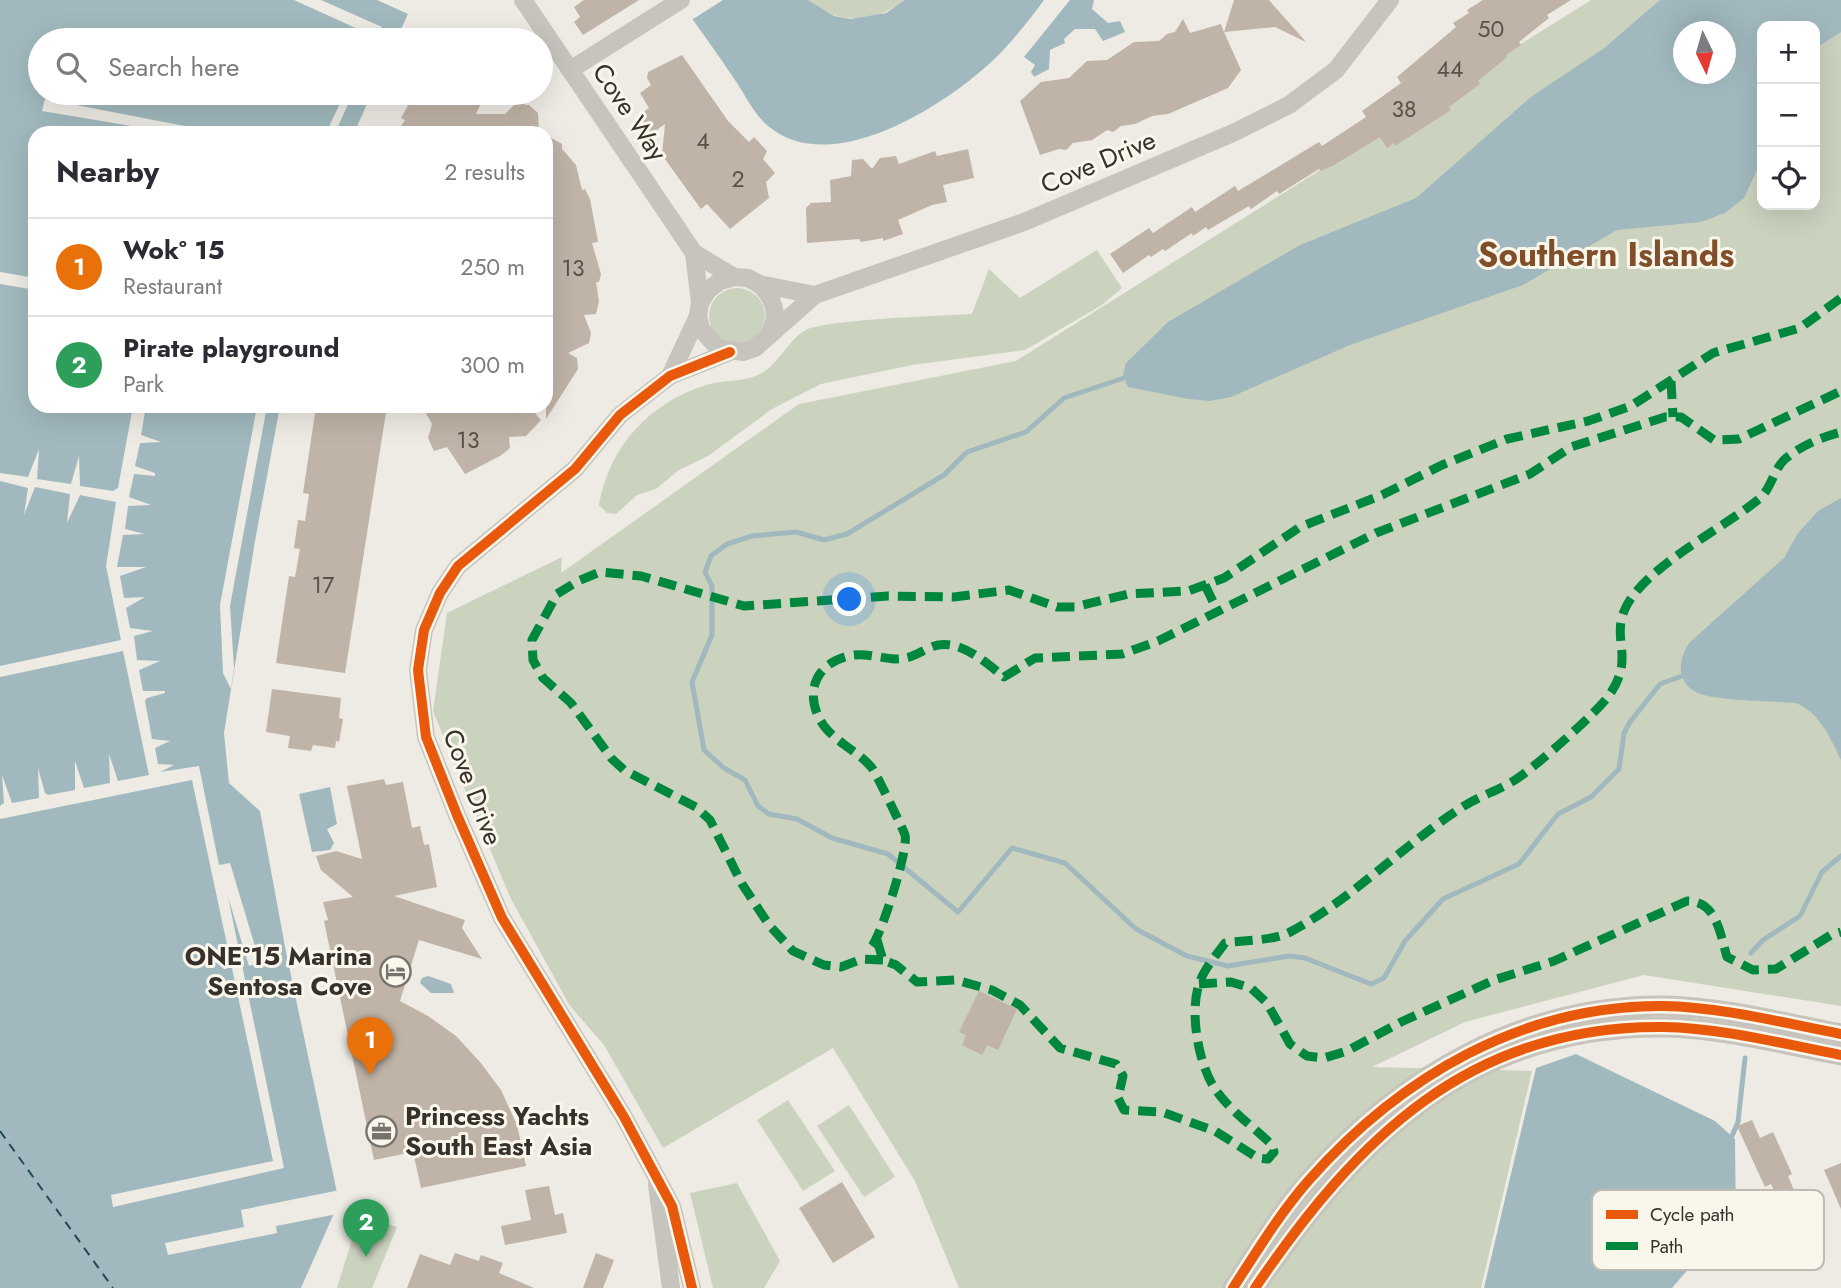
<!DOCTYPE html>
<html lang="en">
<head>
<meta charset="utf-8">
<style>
	:root { --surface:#fff; --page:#f7f7f7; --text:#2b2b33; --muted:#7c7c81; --line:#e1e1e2; --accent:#77726c }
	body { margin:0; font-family:Jost,sans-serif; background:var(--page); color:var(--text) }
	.controls { position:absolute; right:21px; top:21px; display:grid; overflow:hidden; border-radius:14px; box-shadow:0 7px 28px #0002 }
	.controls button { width:63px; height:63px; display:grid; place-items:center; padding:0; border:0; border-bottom:2px solid var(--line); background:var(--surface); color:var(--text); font:35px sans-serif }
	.compass { position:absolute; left:1673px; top:21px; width:63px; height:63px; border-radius:50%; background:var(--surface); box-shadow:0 7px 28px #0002; rotate:175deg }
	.you { position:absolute; left:850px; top:600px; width:24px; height:24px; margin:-18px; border:5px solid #fff; border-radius:50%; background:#1a73e8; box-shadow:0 0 0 10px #1a73e833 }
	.badge { display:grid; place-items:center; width:46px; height:46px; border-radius:50%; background:var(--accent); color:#fff; font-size:23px; font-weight:700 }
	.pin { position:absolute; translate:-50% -58px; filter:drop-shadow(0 2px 4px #0008) }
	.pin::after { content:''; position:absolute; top:37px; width:24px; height:21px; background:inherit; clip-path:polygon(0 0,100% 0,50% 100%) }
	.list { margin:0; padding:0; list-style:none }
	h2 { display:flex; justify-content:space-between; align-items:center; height:91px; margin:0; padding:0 28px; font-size:30px }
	h2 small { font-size:23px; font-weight:400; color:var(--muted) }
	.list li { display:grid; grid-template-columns:46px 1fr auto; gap:21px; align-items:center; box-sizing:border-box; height:98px; padding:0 28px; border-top:2px solid var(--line) }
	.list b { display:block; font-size:26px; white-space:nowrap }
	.list p { margin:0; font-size:23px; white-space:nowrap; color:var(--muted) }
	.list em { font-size:23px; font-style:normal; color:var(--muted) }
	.icon { flex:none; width:38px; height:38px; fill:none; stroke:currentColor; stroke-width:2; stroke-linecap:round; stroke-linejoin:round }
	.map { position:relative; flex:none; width:1841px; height:1288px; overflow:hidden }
	.search { position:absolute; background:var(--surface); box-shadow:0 7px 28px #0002; left:28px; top:28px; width:525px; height:77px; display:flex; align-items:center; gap:18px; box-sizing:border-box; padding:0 24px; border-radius:38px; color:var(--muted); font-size:26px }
	.panel { position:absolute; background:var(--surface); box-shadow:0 7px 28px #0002; left:28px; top:126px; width:525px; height:287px; border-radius:21px }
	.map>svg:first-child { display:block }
</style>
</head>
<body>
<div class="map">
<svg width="1841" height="1288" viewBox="0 0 1841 1288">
	<rect width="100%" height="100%" fill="#edebe4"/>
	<!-- green -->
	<g fill="#cbd3bf" fill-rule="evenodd">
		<path d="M808 0H905C875 23 838 26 808 0Z"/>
		<path d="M1591 0H1841V1006L1644 975 1465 1022 1372 1067 1532 1071 1481 1288H959L915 1181 833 1048 663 1148 604 1045 570 1006 511 899 463 785 433 711 447 613 562 557 561 573 799 404 1016 361ZM1762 26H1815V205H1762ZM1684 32H1726V74H1684Z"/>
		<path d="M1097 250 1122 288 1102 305 1025 350 912 365 821 384 772 409 708 456 679 470 656 489 637 495 616 514 607 513 599 505C609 447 649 403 706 385 722 380 743 382 758 375 777 367 787 342 804 331 822 319 943 316 972 314L989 269 1020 298Z"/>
		<circle cx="737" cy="316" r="28"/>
		<path d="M788 1100 835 1171 803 1191 757 1120Z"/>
		<path d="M849 1105 895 1177 864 1197 817 1126Z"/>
		<path d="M737 1183 780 1261 764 1288H713L690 1193Z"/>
		<path d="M360 1214 397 1227 372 1288H337Z"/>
	</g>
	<!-- water -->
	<g fill="#a1b9be" fill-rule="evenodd">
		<path d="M0 0H377L408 14 396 40H40V93H372L354 133H35V406H280L255 541 224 733 229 783 260 811 286 952 339 1202 301 1288H0Z"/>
		<path d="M678 0H808L834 16 851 19 886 13 905 0H1044C1027 23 1010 45 988 65 939 109 830 178 768 126 755 115 746 97 737 83 718 55 699 27 678 0Z"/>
		<path d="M1070 0H1094L1092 9 1108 23 1120 21 1125 32 1103 41 1095 29H1075L1064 39 1065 43 1050 50 1049 69 1034 77 1031 72 1035 65 1024 57Z"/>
		<path d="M1660 0H1841V32L1815 49V26H1762V159L1744 198 1725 213 1701 222 1617 230 1523 285 1350 345 1231 397 1210 401 1188 399 1128 387 1123 375 1126 363 1168 322 1300 245 1416 198 1532 96 1603 49ZM1684 32H1726V74H1684Z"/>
		<path d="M1841 498V760C1831 739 1819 712 1796 703 1773 701 1716 701 1698 693 1676 684 1677 659 1690 642L1784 558 1798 533 1818 511Z"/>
		<path d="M330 787 337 824 327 829 334 843 330 850 312 852 299 794Z"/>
		<path d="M428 976 451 984 454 993H431L420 983 422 978Z"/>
		<path d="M1576 1054 1715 1121 1735 1139 1736 1233 1710 1244 1672 1288H1484L1536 1068Z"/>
	</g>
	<!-- pier -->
	<g fill="#edebe4">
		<path d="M294 0H321L382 27 376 40H369L371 35Z"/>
		<path d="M675 0H723L690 21Z"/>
		<path d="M345 93H353L335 133H326Z"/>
		<path d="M45 99 195 128V133H173L42 111Z"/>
		<path d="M0 272 35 278V290L0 284Z"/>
		<path d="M133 406 168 411 145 412 141 435 161 442 140 443 135 466 155 473V476L134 474 129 497 151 505 128 506 125 529 145 534 123 535 117 567H146L120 576 124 598 145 597 126 608 130 628 153 631 134 636 137 660 160 661 139 670 143 691H165V693L147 698 145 701 152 739 170 741 155 748 158 764 174 765 160 772 199 766 219 865 230 863 257 953 263 952 267 961 249 966 228 897 284 1168 113 1207 111 1195 273 1161 192 780 0 819V806L4 803 2 775 12 803 39 798 38 768 45 793 48 795 75 790V761L84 788 110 783 109 754 118 781 149 775 123 651 0 677V666L121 640 106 566 116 502 80 495 67 523 70 494 35 487 24 515 28 488 0 481V473L28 477 39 449 37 479 71 484 79 456 80 486 113 491 118 488Z"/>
		<path d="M257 406H267L230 606 234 668 231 689 223 673 220 605Z"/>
		<path d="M340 1190 342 1202 337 1214 276 1226 277 1233 168 1255 165 1243 244 1227 241 1210Z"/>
	</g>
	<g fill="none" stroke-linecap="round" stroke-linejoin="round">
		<!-- stream -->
		<g stroke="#a1b9be" stroke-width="5">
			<path d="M1124 378 1064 398 1026 432 967 452 944 475 847 534 824 540 796 532 752 536 727 544 711 556 705 572 712 586V635L692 682 704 750 724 768 745 780 758 806 769 814 797 819 832 838 888 854 958 912 1012 848 1065 863 1136 929 1187 956 1228 966 1289 956 1305 958 1371 984 1384 978 1405 941 1443 899 1519 864 1558 814 1591 797 1619 769 1624 733 1630 722 1660 684 1682 676"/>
			<path d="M1751 953 1763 940 1800 916 1822 872 1841 856"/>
			<path d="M1732 1136 1738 1122 1745 1058"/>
		</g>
		<!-- ferry -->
		<path stroke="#234a56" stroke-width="2" stroke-dasharray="9 7" stroke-linecap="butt" d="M0 1131 113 1288"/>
	</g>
	<!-- building -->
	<g fill="#c0b3a7">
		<path d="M584 0H639L583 35 574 22 580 17 574 7Z"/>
		<path d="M1234 0H1269L1306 42 1275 27 1224 32 1241 70 1228 88 1168 114 1152 116 1135 124 1121 126 1113 132 1107 130 1092 140 1073 143 1066 150 1059 149 1040 155 1020 101 1041 82 1069 78 1087 61 1107 60 1134 42 1159 41 1167 34 1175 32 1183 19 1190 33 1221 24 1224 32Z"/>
		<path d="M1483 0H1571L1547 15 1549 18 1519 42 1521 45 1506 55 1507 57 1478 81 1480 84 1449 107 1451 110 1395 146 1394 143 1387 148 1380 137 1334 165 1321 171 1319 169 1279 194 1277 191 1251 209 1249 206 1208 230 1206 227 1193 236 1192 233 1165 251 1163 249 1151 257 1149 255 1123 273 1110 254 1149 228 1153 233 1192 207 1195 212 1235 186 1238 191 1319 142 1322 146 1366 117 1362 111 1401 83 1397 77 1456 27 1453 23 1469 13 1467 10Z"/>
		<path d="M682 55 728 121 749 142 754 137 767 151 763 159 775 173 766 182 769 198 730 229 707 204 701 209 662 155 665 124 650 135 638 116 649 108 640 93 651 85 647 78 648 72Z"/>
		<path d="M418 93 436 101 440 93H486L476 114H505L521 98 525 105H529L538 113 539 133H411L400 128 405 120 401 118 412 98 415 99Z"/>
		<path d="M546 135 562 144V149L576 165 582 190 585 189 590 199 598 242 592 243 601 274 599 282H596L599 301 596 314 584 315 591 333 589 343 568 353 577 358 578 369 546 419Z"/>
		<path d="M968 149 974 178 943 185 947 202 932 205 898 220 903 234 883 241V238L861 242 859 239 807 243 806 208 811 203 831 202 830 180 851 176 852 160 863 159 872 169 880 158 896 156 899 164 935 151 937 156Z"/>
		<path d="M324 406H387L345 673 276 663 289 576 295 577 300 549 294 548 298 520 305 521 309 494 303 493 316 407Z"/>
		<path d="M422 406H529L541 420 526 436 509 437 510 448 500 456 465 474 447 447 434 451 428 438 432 424Z"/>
		<path d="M272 689 341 698 339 718 343 719 339 742 336 741 335 748 313 745 311 751 288 748 290 736 266 732Z"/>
		<path d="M384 779 386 785 403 782 412 828 420 826 424 845 429 844 437 887 394 896 465 920 462 928 482 959 419 940 400 1001 428 1016 456 1036 480 1062 501 1090 517 1125 526 1166 421 1188 413 1152 374 1160 324 921 328 920 323 902 353 897 321 870 316 856 336 851 362 859 347 786Z"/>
		<path d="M979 991 1017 1009 998 1050 987 1045 982 1055 962 1045 966 1035 959 1032Z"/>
		<path d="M1752 1120 1760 1138 1773 1132 1792 1174 1788 1176 1802 1209 1785 1216 1771 1184 1765 1187 1737 1126Z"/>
		<path d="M1841 1163V1209L1824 1170Z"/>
		<path d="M842 1182 875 1237 833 1263 799 1208Z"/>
		<path d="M549 1186 555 1215 563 1213 567 1233 505 1245 501 1226 531 1220 525 1190Z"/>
		<path d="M455 1253 479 1261 481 1255 503 1263 499 1273 534 1288H407L420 1254 450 1265Z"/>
		<path d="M596 1253 614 1260 603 1288H583Z"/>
	</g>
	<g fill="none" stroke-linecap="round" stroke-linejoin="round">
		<!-- minor -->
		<g stroke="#c7c3bd" stroke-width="18">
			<path d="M523 0 694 253 734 277"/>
			<path d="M570 70 681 0"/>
			<path d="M694 253 700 303"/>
			<path d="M759 284C774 298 780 316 769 334"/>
			<path d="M698 316 701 329 718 348 743 352 755 348 815 295 1024 222 1233 133 1289 105 1336 70 1390 0"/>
			<path d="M670 376 698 316 700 303 708 290 720 281 734 277 748 278 759 284 815 295"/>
			<path d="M657 1185 671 1288"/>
			<path d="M692 1288 672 1206 624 1117 502 918 457 815 426 737 418 670 424 630 440 593 458 566 575 469 620 415 670 376 730 352"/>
		</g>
		<!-- tertiary -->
		<g stroke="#c7c3bd" stroke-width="21">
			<path d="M1233 1288C1257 1251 1280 1213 1309 1180 1401 1076 1523 1005 1663 1006 1723 1007 1783 1023 1841 1034"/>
			<path d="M1255 1288C1357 1138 1470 1025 1663 1027 1723 1028 1783 1044 1841 1055"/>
		</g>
		<!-- quiet -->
		<g stroke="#00873e" stroke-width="9" stroke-dasharray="18 9" stroke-linecap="butt">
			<path d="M1671 381 1673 417"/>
			<path d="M1205 585 1218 612"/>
			<path d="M877 940 883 960 896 965 917 982 956 980 992 990 1020 1005 1060 1048 1116 1064 1123 1076 1118 1098 1124 1110 1162 1112 1215 1131 1258 1158 1268 1159 1274 1152 1272 1145C1255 1128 1233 1113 1218 1093 1199 1069 1189 1014 1199 984 1203 971 1216 955 1225 943 1245 940 1275 941 1292 931 1355 897 1404 844 1464 806 1480 796 1499 790 1515 780 1533 769 1599 711 1610 694 1635 657 1611 640 1625 609 1643 568 1724 528 1759 499 1772 488 1773 470 1785 459 1802 445 1820 438 1841 432"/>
			<path d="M872 946C882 933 909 848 905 835 903 829 876 773 872 768 859 752 837 743 824 726 804 698 812 665 848 656 863 652 880 658 895 659 910 659 917 654 929 648 956 635 984 661 1004 677L1035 658 1122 654 1158 641 1376 533 1530 474 1571 447 1665 417H1681L1714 440 1739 439 1841 391"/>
			<path d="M883 960 862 959 841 967 824 965 793 951 769 925 742 884 710 820 696 807 624 770 612 759 571 703 543 678 533 660 532 640 557 594 578 581 600 572 641 576 744 606 888 596 954 597 1009 590 1057 607H1075L1128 594 1188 591 1224 578 1300 527 1382 495 1442 465 1507 439 1588 421 1631 406 1713 353 1800 328 1841 298"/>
			<path d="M1199 984 1231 982 1251 988 1267 1003 1290 1044 1307 1056 1324 1058 1347 1051 1401 1022 1494 980 1554 961 1687 901C1717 901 1720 934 1727 957L1753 970 1776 969 1831 935 1841 932"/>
		</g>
		<defs>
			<g id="cycleway">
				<path d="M692 1288 672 1206 624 1117 502 918 457 815 426 737 418 670 424 630 440 593 458 566 575 469 620 415 670 376 730 352"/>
				<path d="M1233 1288C1257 1251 1280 1213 1309 1180 1401 1076 1523 1005 1663 1006 1723 1007 1783 1023 1841 1034"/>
				<path d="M1255 1288C1357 1138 1470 1025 1663 1027 1723 1028 1783 1044 1841 1055"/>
			</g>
		</defs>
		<!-- cycleway casing -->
		<use href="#cycleway" stroke="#f9f6ec" stroke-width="15"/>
		<!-- cycleway -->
		<use href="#cycleway" stroke="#e8590c" stroke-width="10"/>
	</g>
	<!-- icons -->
	<defs>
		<symbol id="hotel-ring" viewBox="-11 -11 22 22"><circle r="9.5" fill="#f9f6ec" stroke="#77726c" stroke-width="1.5"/><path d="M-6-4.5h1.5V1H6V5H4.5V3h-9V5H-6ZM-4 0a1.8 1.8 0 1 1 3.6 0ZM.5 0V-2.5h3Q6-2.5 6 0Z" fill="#77726c"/></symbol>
		<symbol id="office-ring" viewBox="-11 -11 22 22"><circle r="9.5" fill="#f9f6ec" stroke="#77726c" stroke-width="1.5"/><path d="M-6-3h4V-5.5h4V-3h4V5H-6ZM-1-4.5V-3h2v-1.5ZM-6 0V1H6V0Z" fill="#77726c"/></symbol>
	</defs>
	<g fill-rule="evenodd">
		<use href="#hotel-ring" x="378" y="954" width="35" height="35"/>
		<use href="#office-ring" x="364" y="1114" width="35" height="35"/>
	</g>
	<g text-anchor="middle" stroke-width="6" stroke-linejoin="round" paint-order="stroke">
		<!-- number labels -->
		<g font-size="23" fill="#5a524a">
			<text x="1491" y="37">50</text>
			<text x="1450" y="77">44</text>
			<text x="1404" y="117">38</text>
			<text x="703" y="149">4</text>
			<text x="738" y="187">2</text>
			<text x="573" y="276">13</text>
			<text x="468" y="448">13</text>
			<text x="323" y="593">17</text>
		</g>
		<!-- street labels -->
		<g font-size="26" fill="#38312b" stroke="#f9f6ec">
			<text transform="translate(630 112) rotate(56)" y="9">Cove Way</text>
			<text transform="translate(1098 162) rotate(-23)" y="9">Cove Drive</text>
			<text transform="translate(473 787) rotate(69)" y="9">Cove Drive</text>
		</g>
		<!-- poi labels -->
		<g font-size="26" font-weight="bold" fill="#38312b" stroke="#f9f6ec" text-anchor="end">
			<text x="372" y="965">ONE°15 Marina<tspan x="372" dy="30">Sentosa Cove</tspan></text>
			<text x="405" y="1125" text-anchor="start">Princess Yachts<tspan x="405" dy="30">South East Asia</tspan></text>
		</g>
		<!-- district labels -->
		<g font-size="33" font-weight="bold" fill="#814e2a" stroke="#f9f6ec">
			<text x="1606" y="266">Southern Islands</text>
		</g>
	</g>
	<!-- legend -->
	<rect x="1592" y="1190" width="232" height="80" rx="10" fill="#f9f6ec" stroke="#bfbbb2" stroke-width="2"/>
	<rect x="1606" y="1210" width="32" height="9" fill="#e8590c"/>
	<rect x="1606" y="1242" width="32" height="8" fill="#00873e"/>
	<g font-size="19" fill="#38312b">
		<text x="1650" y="1221">Cycle path</text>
		<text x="1650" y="1253">Path</text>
	</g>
</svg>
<div class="controls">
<button>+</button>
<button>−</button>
<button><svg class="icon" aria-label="locate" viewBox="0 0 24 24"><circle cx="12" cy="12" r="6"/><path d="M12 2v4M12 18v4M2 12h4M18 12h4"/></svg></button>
</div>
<svg class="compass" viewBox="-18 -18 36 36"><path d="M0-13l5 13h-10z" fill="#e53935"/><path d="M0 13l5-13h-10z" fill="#7c7c81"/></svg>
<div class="you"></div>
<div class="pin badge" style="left:370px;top:1075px;background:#e8710a">1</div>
<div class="pin badge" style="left:366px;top:1257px;background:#2e9e5b">2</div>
<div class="search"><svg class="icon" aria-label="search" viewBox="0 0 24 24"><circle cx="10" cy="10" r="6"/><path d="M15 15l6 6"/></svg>Search here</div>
<section class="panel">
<h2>Nearby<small>2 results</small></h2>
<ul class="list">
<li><span class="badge" style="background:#e8710a">1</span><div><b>Wok° 15</b><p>Restaurant</p></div><em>250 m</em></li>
<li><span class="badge" style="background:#2e9e5b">2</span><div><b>Pirate playground</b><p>Park</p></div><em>300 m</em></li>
</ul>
</section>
</div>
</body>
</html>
